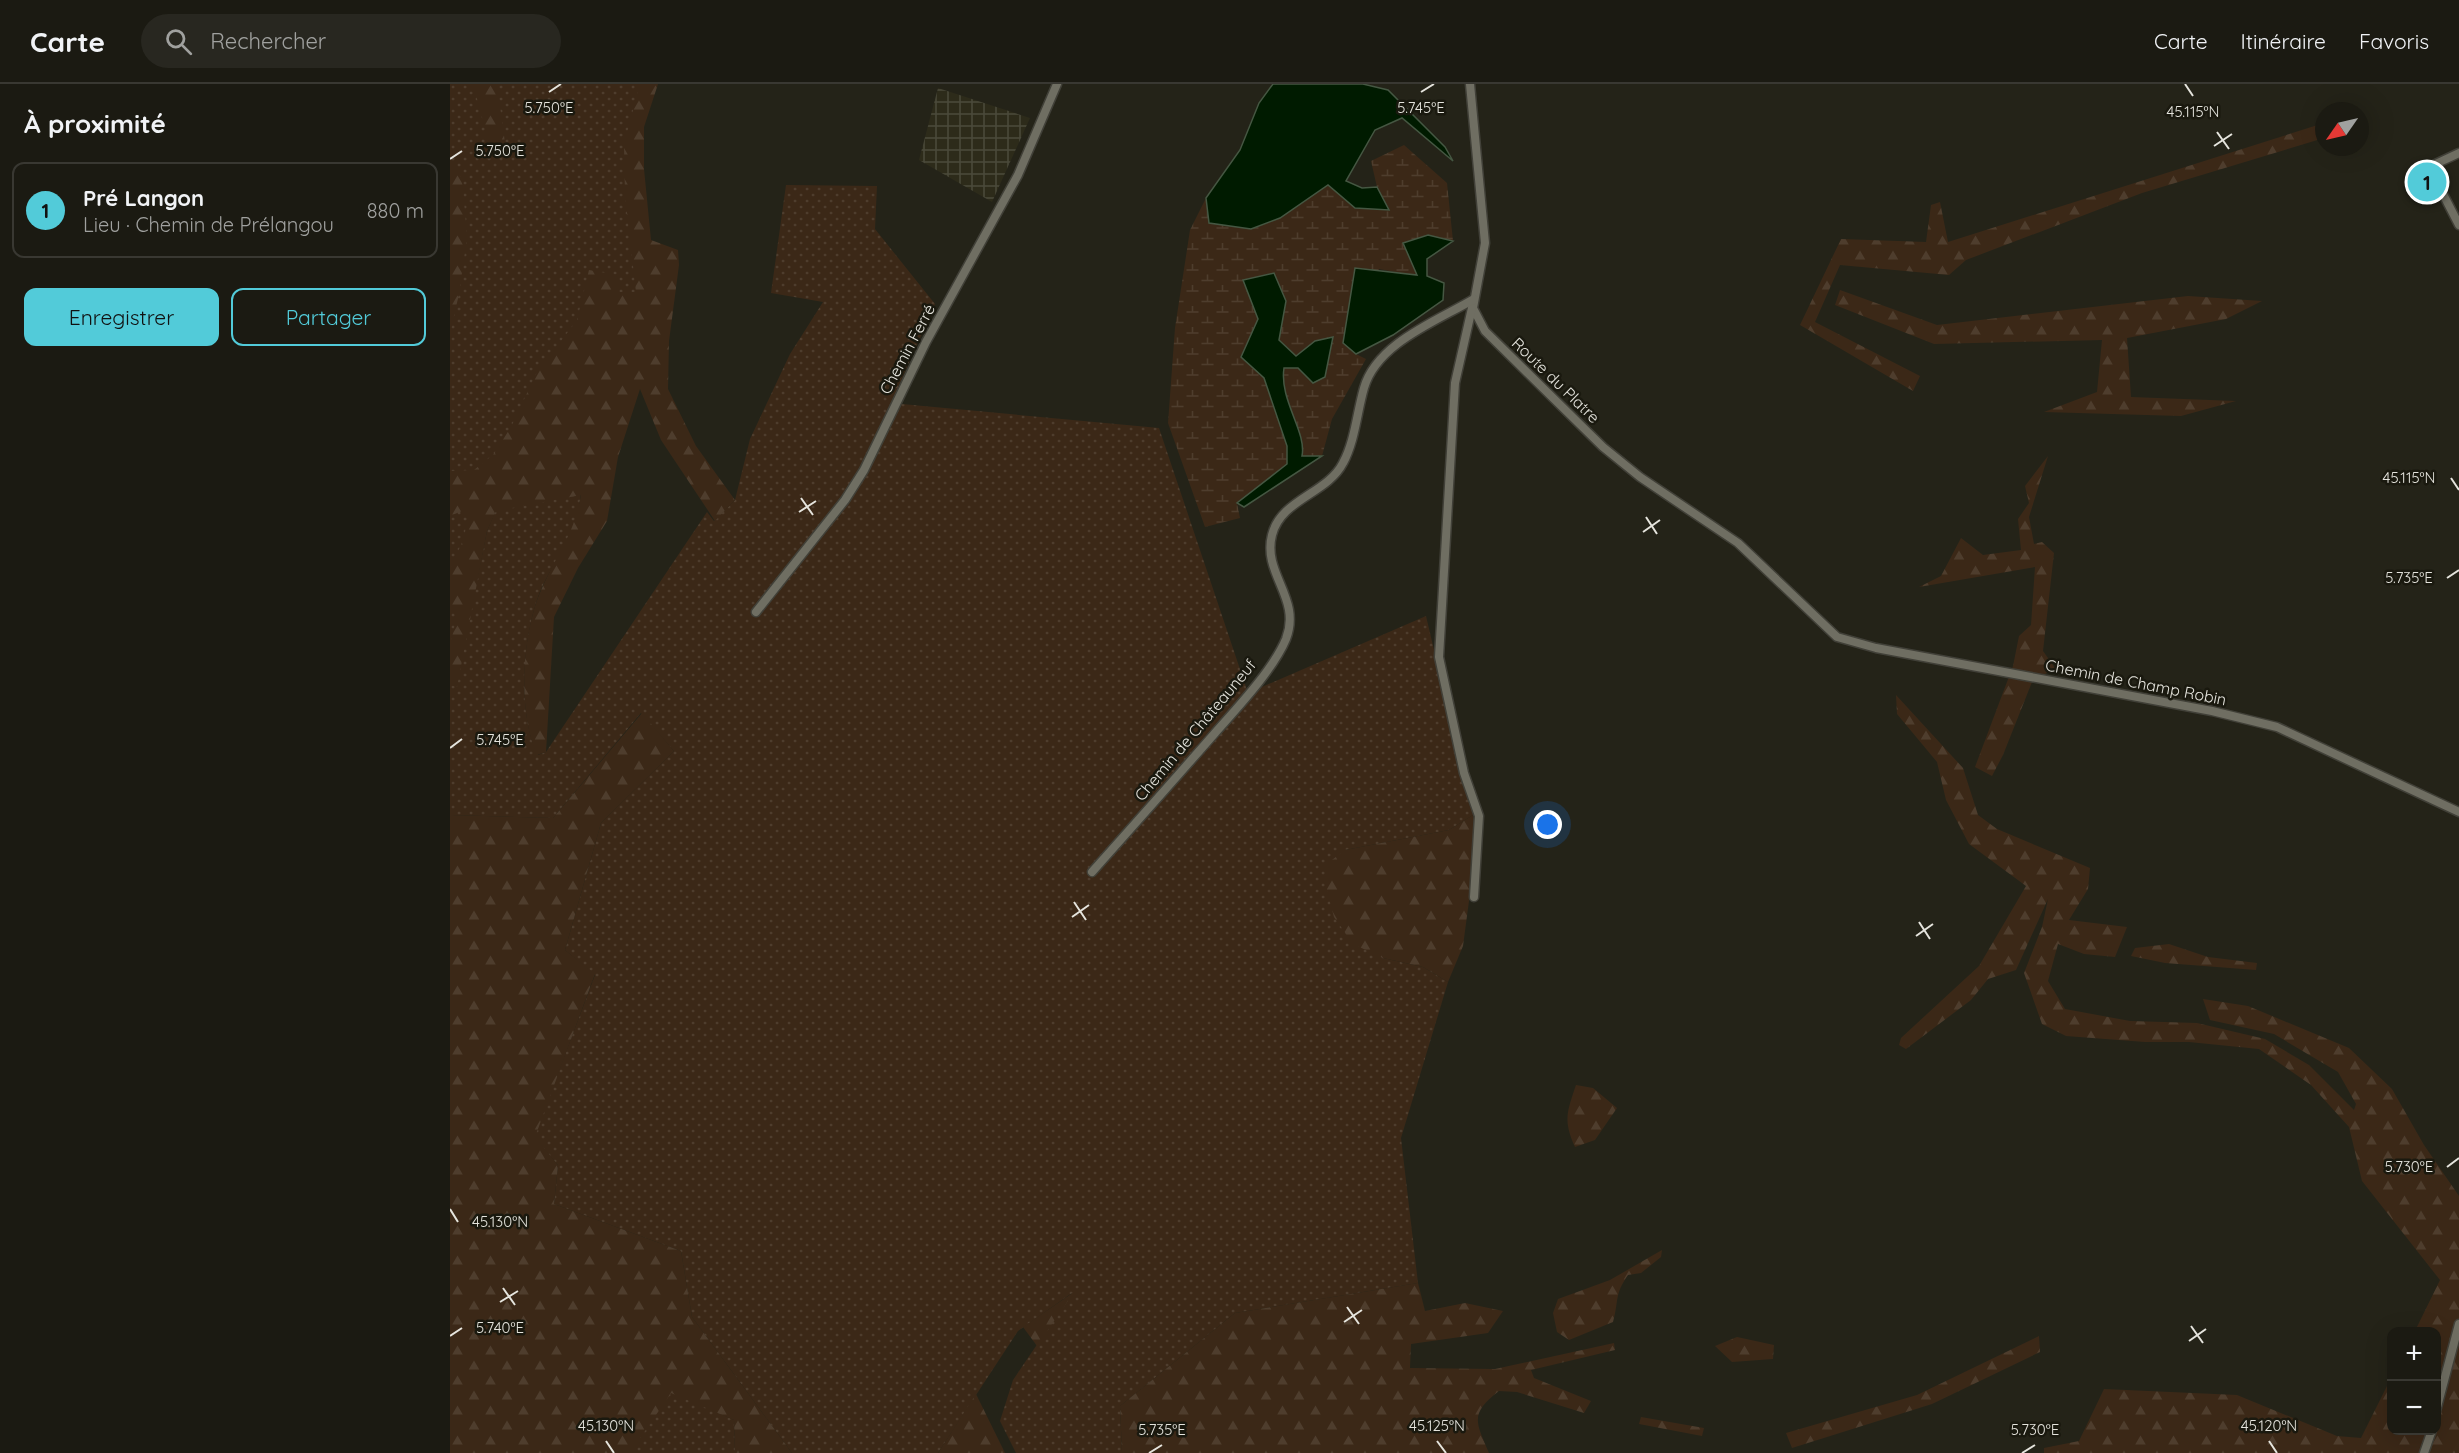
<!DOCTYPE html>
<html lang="fr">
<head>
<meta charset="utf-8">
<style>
	:root { --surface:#1b1a12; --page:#282720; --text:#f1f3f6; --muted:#a0a19f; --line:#393832; --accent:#52cbd9 }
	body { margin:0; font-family:Quicksand,sans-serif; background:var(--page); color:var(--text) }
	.controls { position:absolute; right:18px; bottom:18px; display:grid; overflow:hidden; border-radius:12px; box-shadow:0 6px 24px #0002 }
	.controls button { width:54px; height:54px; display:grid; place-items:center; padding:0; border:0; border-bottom:2px solid var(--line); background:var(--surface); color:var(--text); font:30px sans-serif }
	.compass { position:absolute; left:1865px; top:18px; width:54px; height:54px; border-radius:50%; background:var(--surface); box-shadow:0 6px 24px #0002; rotate:236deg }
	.you { position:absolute; left:1098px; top:741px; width:21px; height:21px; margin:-15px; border:4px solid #fff; border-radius:50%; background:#1a73e8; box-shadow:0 0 0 9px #1a73e833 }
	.badge { display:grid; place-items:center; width:39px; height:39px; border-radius:50%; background:var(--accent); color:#111; font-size:20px; font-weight:700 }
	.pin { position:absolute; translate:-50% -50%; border:3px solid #fff; box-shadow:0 2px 6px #0006 }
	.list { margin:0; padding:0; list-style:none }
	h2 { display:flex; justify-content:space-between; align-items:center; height:78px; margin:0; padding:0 24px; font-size:26px }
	h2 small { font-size:20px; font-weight:400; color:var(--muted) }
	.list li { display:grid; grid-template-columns:39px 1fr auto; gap:18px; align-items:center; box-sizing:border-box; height:96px; margin:0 12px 12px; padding:0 12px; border:2px solid var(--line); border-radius:12px }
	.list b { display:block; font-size:22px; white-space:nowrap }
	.list p { margin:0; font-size:20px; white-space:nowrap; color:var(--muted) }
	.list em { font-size:20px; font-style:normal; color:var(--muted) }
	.actions { display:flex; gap:12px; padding:18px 24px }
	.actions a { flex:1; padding:14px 0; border:2px solid var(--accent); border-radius:12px; text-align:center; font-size:21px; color:var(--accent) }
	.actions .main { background:var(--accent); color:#111 }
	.icon { flex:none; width:33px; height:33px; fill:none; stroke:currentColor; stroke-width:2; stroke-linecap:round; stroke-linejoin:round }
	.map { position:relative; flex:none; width:2009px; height:1369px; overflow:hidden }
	header { display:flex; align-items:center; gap:36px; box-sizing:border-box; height:84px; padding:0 30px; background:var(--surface); border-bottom:2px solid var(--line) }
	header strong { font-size:28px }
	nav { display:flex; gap:33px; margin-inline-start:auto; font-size:21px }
	.search { width:420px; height:54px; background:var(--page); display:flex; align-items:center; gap:15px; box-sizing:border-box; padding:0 21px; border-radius:33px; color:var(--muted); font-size:22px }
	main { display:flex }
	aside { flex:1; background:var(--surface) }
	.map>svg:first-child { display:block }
</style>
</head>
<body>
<header>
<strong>Carte</strong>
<div class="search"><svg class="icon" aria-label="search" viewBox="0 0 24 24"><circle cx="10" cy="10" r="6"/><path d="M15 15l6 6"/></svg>Rechercher</div>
<nav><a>Carte</a><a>Itinéraire</a><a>Favoris</a></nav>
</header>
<main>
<aside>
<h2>À proximité<small></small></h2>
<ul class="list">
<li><span class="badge">1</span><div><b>Pré Langon</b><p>Lieu · Chemin de Prélangou</p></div><em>880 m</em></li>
</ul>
<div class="actions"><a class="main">Enregistrer</a><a>Partager</a></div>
</aside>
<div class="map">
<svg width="2009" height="1369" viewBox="0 0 2009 1369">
	<defs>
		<pattern id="industrial-grid" width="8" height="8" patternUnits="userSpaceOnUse" patternTransform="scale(1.5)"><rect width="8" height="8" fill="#2d2b1a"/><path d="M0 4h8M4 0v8" fill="none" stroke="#4b4a3b"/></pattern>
		<pattern id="grass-dots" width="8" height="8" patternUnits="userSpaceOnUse" patternTransform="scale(1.5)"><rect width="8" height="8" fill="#3b2817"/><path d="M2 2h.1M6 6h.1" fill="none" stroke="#4e3d2d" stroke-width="1.8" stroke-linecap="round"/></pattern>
		<pattern id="forest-firs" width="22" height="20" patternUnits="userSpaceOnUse" patternTransform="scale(1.5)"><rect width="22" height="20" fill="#3b2817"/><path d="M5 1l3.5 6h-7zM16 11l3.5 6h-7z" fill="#4e3d2d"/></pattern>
		<pattern id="wetland-marsh" width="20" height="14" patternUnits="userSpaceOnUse" patternTransform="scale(1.5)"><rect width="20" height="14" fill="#3b2817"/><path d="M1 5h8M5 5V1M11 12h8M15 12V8" fill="none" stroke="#4e3d2d"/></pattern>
	</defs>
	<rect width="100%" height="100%" fill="#242318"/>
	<!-- industrial -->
	<path fill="url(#industrial-grid)" d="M488 4 580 34 542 118 469 76Z"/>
	<!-- grass -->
	<g fill="url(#grass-dots)">
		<path d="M0 0H196L181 49 198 212 38 389 21 526 37 447 46 426 131 410C129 420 129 433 125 442 116 463 102 482 92 503 73 546 66 628 88 671L96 668 257 428 264 437 285 416 300 355 340 270 373 218 321 209 336 101 427 102 425 145 485 220 441 319 709 344 798 609 976 532 1023 731 999 746 895 766 933 874 973 883 998 898 951 1054 968 1199 785 1229 670 1322 672 1369H566L550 1337 563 1296 622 1209 568 1247 488 1369H342L242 1233 231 1167 104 1120 108 1081 84 1053 145 891 115 866 151 739 224 667 191 629 103 734 0 731Z"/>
		<path d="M228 1305 260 1325 284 1336 285 1369H174L216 1311Z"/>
	</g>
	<!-- forest -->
	<g fill="url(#forest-firs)">
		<path d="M23 0H47L55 59 40 63Z"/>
		<path d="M190 0H208L194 43V85L201 156 228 166 229 181 219 257 218 305 246 362 285 416 265 437 211 356 190 305 168 373 157 437 128 484 104 533 96 668 87 671C67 627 72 547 92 504 108 468 124 451 131 411L46 427 37 447 7 603 0 601V560L7 533 0 525V485L14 454 19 424 0 432V387L24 386 44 370 61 343 86 290 127 236 139 186 168 191 169 208H186L175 112 174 60Z"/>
		<path d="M1874 39V54L1692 109 1516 176 1499 191 1390 181 1365 238 1470 292 1463 307 1350 241 1391 155 1476 158 1481 121 1490 118 1498 158Z"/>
		<path d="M0 80 12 94 17 153 9 210 0 249Z"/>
		<path d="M1390 206 1487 241 1738 212 1812 217 1776 235 1677 254 1681 313 1786 317 1731 332 1594 328 1647 308 1652 256 1484 260 1385 221Z"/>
		<path d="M1598 372 1579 433 1584 460 1592 458 1604 469 1593 567 1605 584 1582 598 1553 671 1542 692 1525 683 1563 582 1569 552 1581 541 1585 483 1469 503 1491 492 1511 454 1533 471 1571 466 1568 435 1579 419 1575 402Z"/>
		<path d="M1446 611 1513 684 1528 731 1547 745 1640 784 1638 805 1619 836 1677 843 1665 873 1634 870 1608 860 1598 897 1615 925 1680 937 1747 939 1815 955 1859 981 1904 1026 1906 1020 1888 988 1824 950 1760 936 1753 915 1798 922 1899 964 1942 1005 1974 1061 2009 1112V1369H1594V1364L1629 1357 1654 1305 1787 1311 1887 1352 1911 1354 1941 1294 1942 1346H1986V1248L1965 1247 1990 1196 1912 1097 1899 1043 1861 1001 1809 965 1739 958H1695L1616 952 1592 940 1574 889 1592 843 1598 815 1566 886 1538 895 1521 916 1456 965 1449 961 1451 954 1529 882 1576 802 1519 760 1496 716 1487 678 1447 630Z"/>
		<path d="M192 629 224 667 151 739 115 866 145 890 85 1053 108 1081 104 1120 231 1167 242 1233 342 1369H285L284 1336 221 1309 180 1369H0V731L103 734Z"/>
		<path d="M1023 731 1028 749 1013 862 998 898 973 883 933 874 903 860 884 833 874 795 878 779 895 766 999 746Z"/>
		<path d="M1719 860 1758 873 1807 879 1806 886 1715 879 1681 872 1685 864Z"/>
		<path d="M1126 1001 1143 1004 1167 1024 1145 1056 1125 1063C1113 1036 1117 1028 1126 1001Z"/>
		<path d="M1212 1166 1211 1173 1191 1189 1178 1191C1164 1211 1169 1217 1163 1238L1119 1256 1107 1248 1103 1229 1108 1215 1160 1196Z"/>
		<path d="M968 1199 975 1227 1015 1219 1053 1227 1038 1249 961 1260 960 1284 1045 1285 1164 1259 1165 1266 1081 1286 1084 1294 1141 1317 1134 1329 1067 1308 1049 1307C1019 1330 1026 1338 1039 1369H672L670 1322 785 1229Z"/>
		<path d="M624 1208 587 1262 573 1243Z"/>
		<path d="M1589 1252 1590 1268 1482 1320 1342 1364 1336 1349 1467 1311Z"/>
		<path d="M1287 1253 1324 1261 1323 1275 1282 1278 1265 1262Z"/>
		<path d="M526 1310 555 1369H488Z"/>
		<path d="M1191 1333 1254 1344 1252 1352 1189 1340Z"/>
	</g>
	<!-- wetland -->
	<path fill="url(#wetland-marsh)" d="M954 61 997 99 1003 157 978 151 967 192 929 185 906 270 916 275 882 335 872 372H852C857 350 830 317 834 284H848L863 299 875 293 883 254 865 257 846 272 829 255 836 217 808 235 791 273 814 294 837 362V380L787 419 790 434 755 443 718 339 725 244 740 146 756 114 759 139 830 134 878 101 905 124 939 125 927 103 921 77Z"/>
	<!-- water -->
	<g fill="#001b00" stroke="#455742" stroke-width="1.5">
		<path d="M823 0H913L938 6 995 63 1003 77 952 34 925 46 896 97 912 104 927 103 939 126 905 124 878 101 830 134 801 145 759 139 756 114 790 66 809 19Z"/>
		<path d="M978 151 1003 157 977 175V192L994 199 993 216 943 251 906 270 893 259 905 184 967 191 953 159Z"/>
		<path d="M824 189 836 217 829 256 846 272 865 257 883 253 875 293 863 299 848 284H834C829 316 857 348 852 372H872L794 423 787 419 837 380V362L814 294 791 273 808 235 793 196Z"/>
	</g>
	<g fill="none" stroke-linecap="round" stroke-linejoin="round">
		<defs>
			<g id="minor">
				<path d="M1020 0 1035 159 1023 224 1035 247 1153 363 1190 393 1288 459 1387 553 1426 564 1762 627 1827 643 2009 728"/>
				<path d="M1979 83 2009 141"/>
				<path d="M1968 84 1979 83 2009 69"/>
				<path d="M1022 224 1005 299 989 573 1014 689 1029 732 1024 813"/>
				<path d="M306 528 395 416 414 386 476 258 568 91 607 0"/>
				<path d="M642 788C683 742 724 696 765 649 787 624 823 586 836 555 852 514 812 490 822 451 831 415 877 410 893 379 905 357 907 328 914 304 927 259 987 237 1024 215"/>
				<path d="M1986 1327 2009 1240"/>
				<path d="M1974 1369 1982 1346"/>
			</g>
		</defs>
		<!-- minor casing -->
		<use href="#minor" stroke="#414038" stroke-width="11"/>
		<!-- minor -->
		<use href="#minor" stroke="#6f6e62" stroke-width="8"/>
	</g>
	<!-- ticks -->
	<path fill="none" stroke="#e5e4dd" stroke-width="2" d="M1735 0 1743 12M99 8 111 0M971 8 984 0M1767 48 1779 65M1764 62 1782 50M0 75 12 67M2001 394 2009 406M351 414 363 431M349 428 366 417M1196 433 1207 450M1193 448 1210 436M1997 494 2009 486M0 664 12 655M624 818 636 836M622 833 639 821M1469 838 1480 855M1466 852 1483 840M1997 1083 2009 1074M0 1125 8 1138M53 1204 65 1221M50 1218 68 1207M897 1223 909 1240M894 1238 912 1226M1741 1242 1753 1259M0 1252 12 1244M1739 1257 1756 1245M156 1357 164 1369M987 1357 996 1369M1819 1357 1827 1369M699 1369 712 1361M1572 1369 1585 1361"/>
	<g text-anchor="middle" stroke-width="5" stroke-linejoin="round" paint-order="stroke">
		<!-- street labels -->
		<g font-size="16" fill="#e5e4dd" stroke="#1a190f">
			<text transform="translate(457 265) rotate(-62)" y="6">Chemin Ferré</text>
			<text transform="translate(1106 296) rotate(44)" y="6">Route du Platre</text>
			<text transform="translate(1686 598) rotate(11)" y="6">Chemin de Champ Robin</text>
			<text transform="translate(745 646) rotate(-50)" y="6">Chemin de Châteauneuf</text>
		</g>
	</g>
	<g font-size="15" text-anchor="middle" fill="#e5e4dd" stroke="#1a190f" stroke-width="5" stroke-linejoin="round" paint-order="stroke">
		<text x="99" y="29">5.750°E</text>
		<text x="971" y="29">5.745°E</text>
		<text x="1743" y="33">45.115°N</text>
		<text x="50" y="72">5.750°E</text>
		<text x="1959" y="399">45.115°N</text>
		<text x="1959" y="499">5.735°E</text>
		<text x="50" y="661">5.745°E</text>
		<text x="1959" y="1088">5.730°E</text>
		<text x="50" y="1143">45.130°N</text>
		<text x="50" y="1249">5.740°E</text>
		<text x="156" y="1347">45.130°N</text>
		<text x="987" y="1347">45.125°N</text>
		<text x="1819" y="1347">45.120°N</text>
		<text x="712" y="1351">5.735°E</text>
		<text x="1585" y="1351">5.730°E</text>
	</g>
</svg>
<div class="controls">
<button>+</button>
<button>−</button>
</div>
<svg class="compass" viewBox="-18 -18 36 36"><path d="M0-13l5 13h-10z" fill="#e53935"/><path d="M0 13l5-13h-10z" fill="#a0a19f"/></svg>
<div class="you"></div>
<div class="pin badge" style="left:1977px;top:98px">1</div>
</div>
</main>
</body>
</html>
